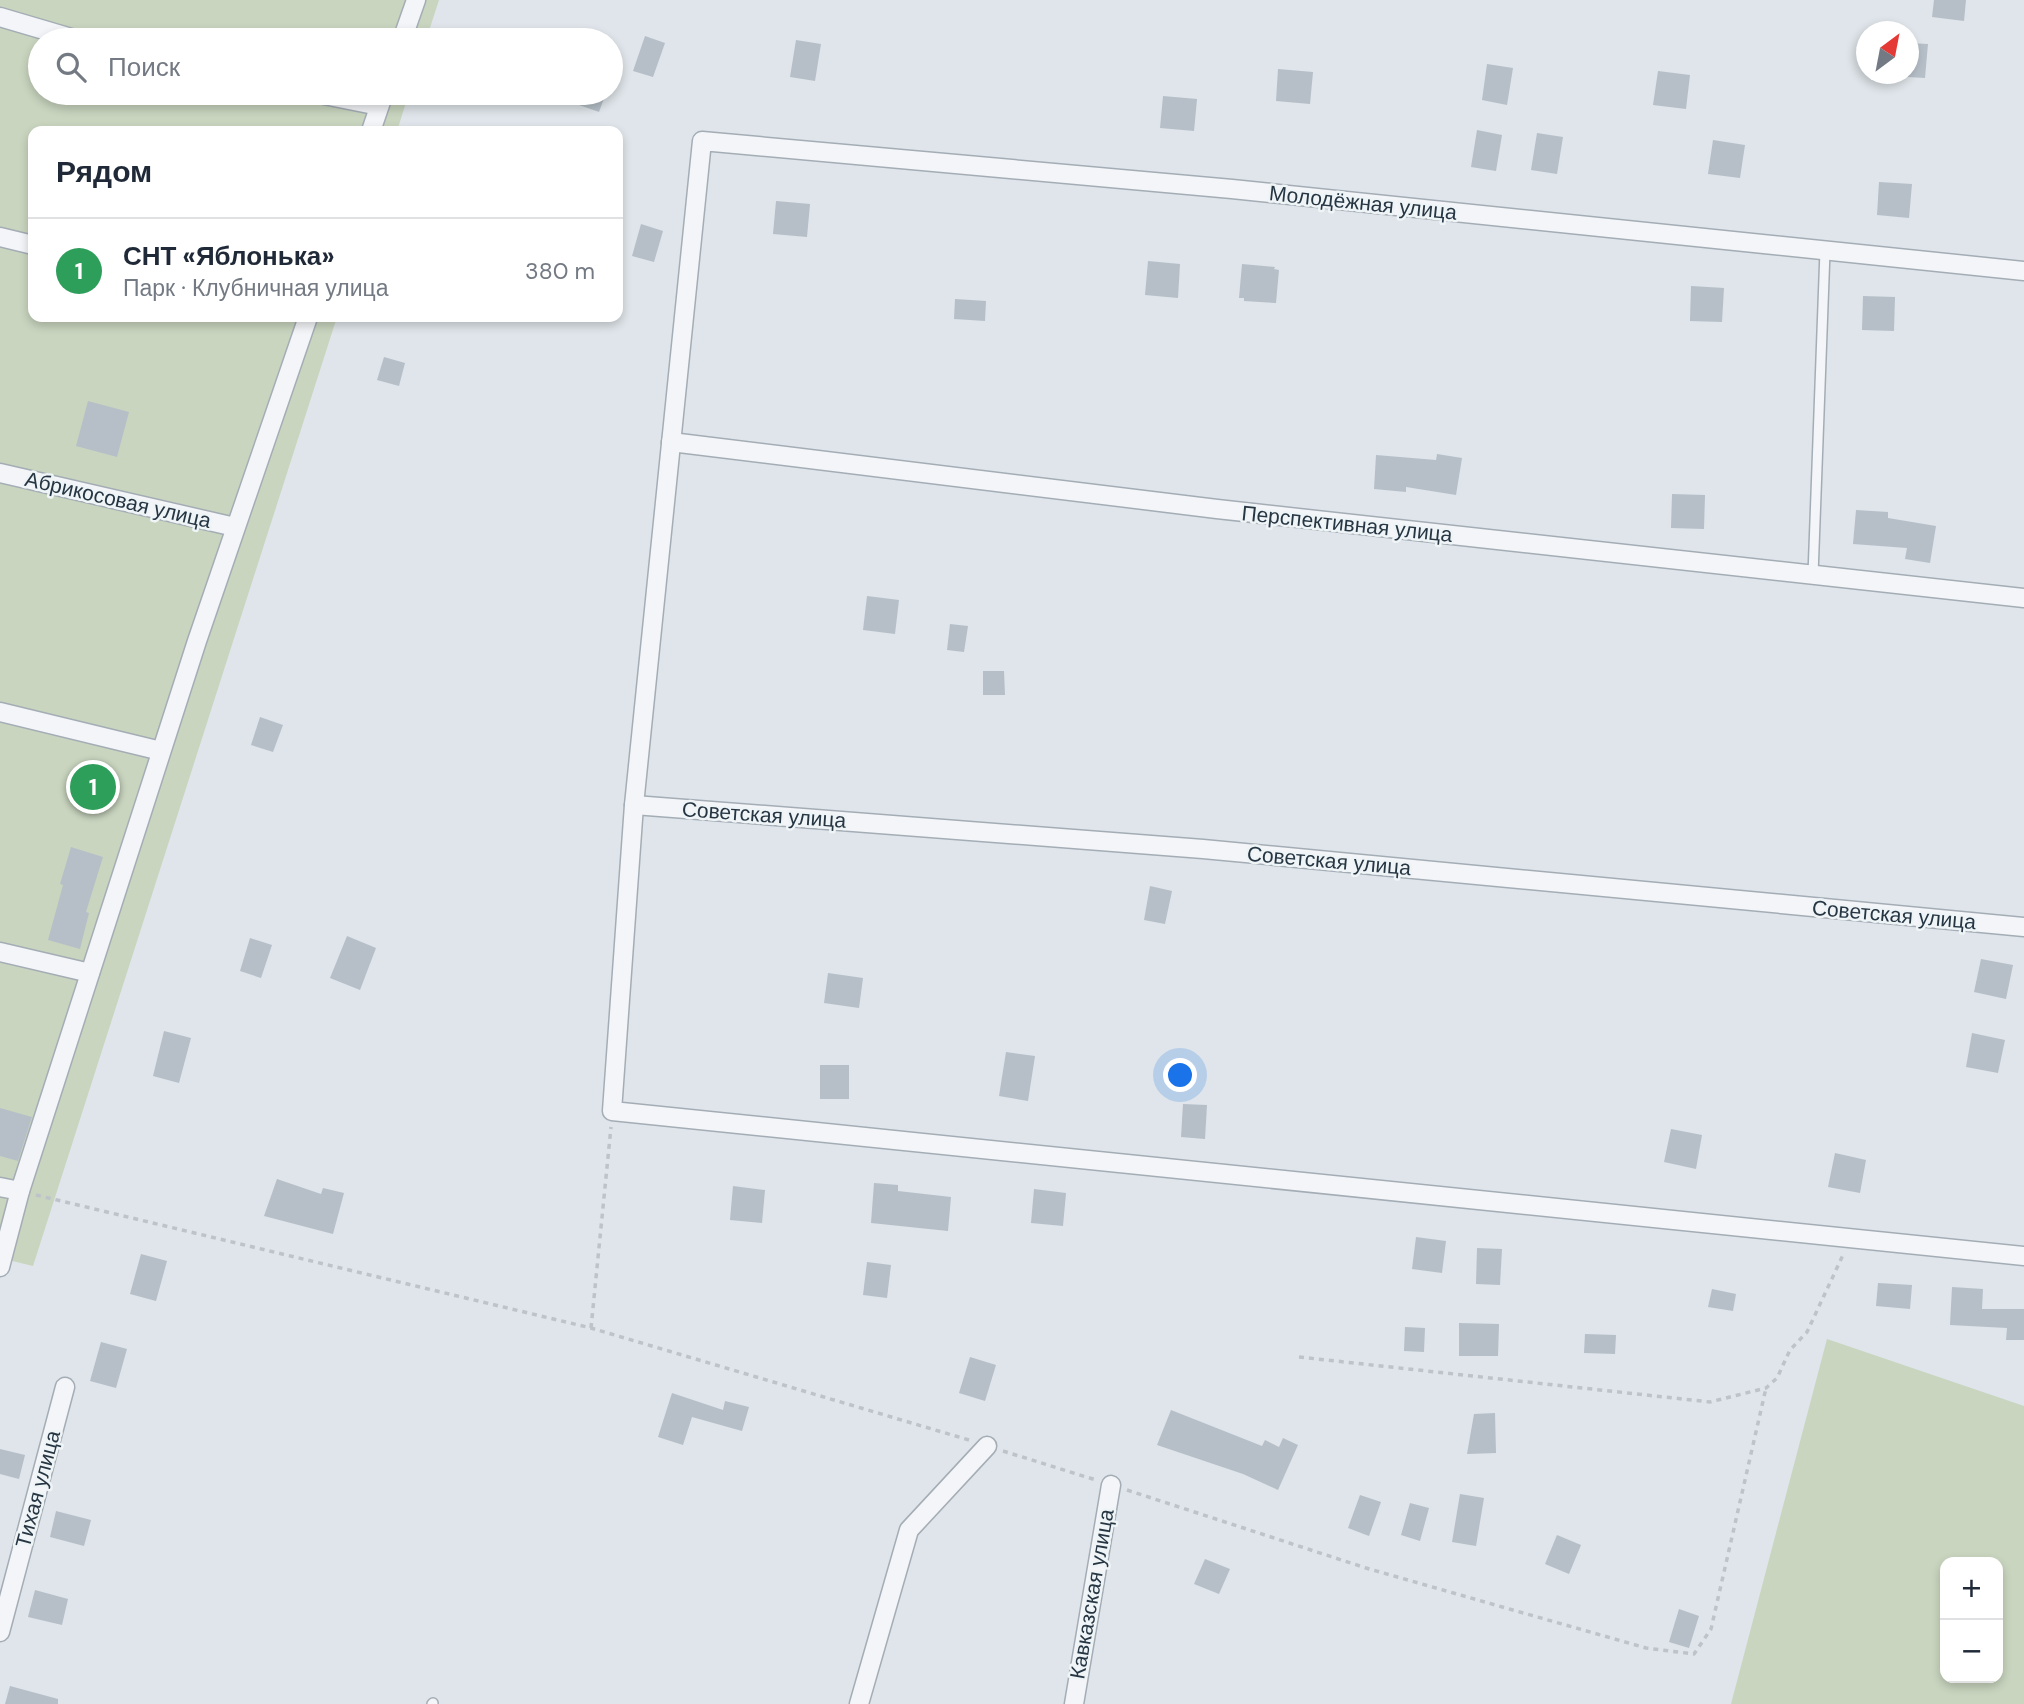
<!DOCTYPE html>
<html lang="ru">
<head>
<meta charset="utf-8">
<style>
	:root { --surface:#fff; --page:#f2f2f3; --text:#1f2937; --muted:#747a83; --line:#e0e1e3; --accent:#0f766e }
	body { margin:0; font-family:"DM Sans",sans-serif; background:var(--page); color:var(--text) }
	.controls { position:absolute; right:21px; bottom:21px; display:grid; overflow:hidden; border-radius:14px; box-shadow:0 4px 10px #0003 }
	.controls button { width:63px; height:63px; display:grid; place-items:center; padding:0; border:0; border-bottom:2px solid var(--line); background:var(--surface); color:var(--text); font:35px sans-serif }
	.compass { position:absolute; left:1856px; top:21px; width:63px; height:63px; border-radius:50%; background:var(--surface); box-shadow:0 4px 10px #0003; rotate:32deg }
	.you { position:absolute; left:1181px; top:1076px; width:24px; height:24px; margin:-18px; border:5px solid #fff; border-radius:50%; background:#1a73e8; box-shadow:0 0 0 10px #1a73e833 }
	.badge { display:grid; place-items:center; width:46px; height:46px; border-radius:50%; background:var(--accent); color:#fff; font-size:23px; font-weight:700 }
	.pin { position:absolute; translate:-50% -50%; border:4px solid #fff; box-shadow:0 2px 7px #0006 }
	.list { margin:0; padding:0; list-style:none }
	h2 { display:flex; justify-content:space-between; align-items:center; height:91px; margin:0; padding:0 28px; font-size:30px }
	h2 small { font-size:23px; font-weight:400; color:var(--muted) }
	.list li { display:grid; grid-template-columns:46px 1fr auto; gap:21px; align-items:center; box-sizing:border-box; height:105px; padding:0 28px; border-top:2px solid var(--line) }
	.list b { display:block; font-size:26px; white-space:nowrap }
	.list p { margin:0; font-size:23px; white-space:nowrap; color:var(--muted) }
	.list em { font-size:23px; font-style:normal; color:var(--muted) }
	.icon { flex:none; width:38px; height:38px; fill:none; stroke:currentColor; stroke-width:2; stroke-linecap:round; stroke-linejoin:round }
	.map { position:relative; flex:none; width:2024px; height:1704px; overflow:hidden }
	.search { position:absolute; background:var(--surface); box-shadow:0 4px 10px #0003; left:28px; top:28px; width:595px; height:77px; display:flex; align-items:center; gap:18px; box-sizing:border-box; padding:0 24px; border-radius:38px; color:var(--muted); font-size:26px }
	.panel { position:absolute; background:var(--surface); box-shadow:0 4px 10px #0003; left:28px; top:126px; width:595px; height:196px; border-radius:14px }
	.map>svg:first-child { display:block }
</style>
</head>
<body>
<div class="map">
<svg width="2024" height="1704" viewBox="0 0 2024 1704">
	<rect width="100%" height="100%" fill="#dfe5ea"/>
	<!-- green -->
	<g fill="#c9d5bf" fill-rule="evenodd">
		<path d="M0 0H439L426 40H40V93H409L397 131H33V317H337L33 1266 0 1258Z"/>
		<path d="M1827 1339 2024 1406V1704H1731ZM1945 1562H1998V1678H1945Z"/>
	</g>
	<!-- building -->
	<g fill="#b6bfc8">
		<path d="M1934 0H1966L1964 21 1932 17Z"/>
		<path d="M645 36 665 43 653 77 633 71Z"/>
		<path d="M796 40 821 44 815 81 790 77Z"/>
		<path d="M1908 43 1928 44 1925 78 1908 77Z"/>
		<path d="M1487 64 1513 68 1507 105 1482 100Z"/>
		<path d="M1278 69 1313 72 1310 104 1276 101Z"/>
		<path d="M1658 71 1690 75 1686 109 1653 105Z"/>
		<path d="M552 93H606L599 112 551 95Z"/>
		<path d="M1163 96 1197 99 1194 131 1160 128Z"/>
		<path d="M1477 130 1502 135 1496 171 1471 167Z"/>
		<path d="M1537 133 1563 137 1557 174 1531 170Z"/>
		<path d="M1713 140 1745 145 1740 178 1708 174Z"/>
		<path d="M1879 182 1912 184 1909 218 1877 215Z"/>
		<path d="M776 201 810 204 807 237 773 234Z"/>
		<path d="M641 224 663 231 654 262 632 256Z"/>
		<path d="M1148 261 1180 264 1178 298 1145 295Z"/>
		<path d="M1242 264 1275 267 1274 269 1279 270 1276 303 1244 301V298H1239Z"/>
		<path d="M1691 286 1724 288 1722 322 1690 321Z"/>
		<path d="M1863 296 1895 297 1894 331 1862 330Z"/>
		<path d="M955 299 986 301 985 321 954 319Z"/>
		<path d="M384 357 405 363 399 386 377 380Z"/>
		<path d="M88 401 129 412 117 457 76 446Z"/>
		<path d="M1437 454 1462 458 1456 495 1406 487V492L1374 489 1376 455 1436 460Z"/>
		<path d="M1672 494 1705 495 1704 529 1671 528Z"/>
		<path d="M1856 510 1888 512V518L1936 526 1930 563 1905 559 1907 548 1853 544Z"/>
		<path d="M867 596 899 600 895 634 863 630Z"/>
		<path d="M950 624 968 626 964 652 947 650Z"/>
		<path d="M983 671H1004L1005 695H983Z"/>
		<path d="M260 717 283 725 273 752 251 745Z"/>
		<path d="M71 847 103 857 86 912 89 913 80 949 48 940 63 885 60 884Z"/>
		<path d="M1150 886 1172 891 1165 924 1144 920Z"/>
		<path d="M347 936 376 948 360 990 330 978Z"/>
		<path d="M250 938 272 945 261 978 240 971Z"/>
		<path d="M1981 959 2013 965 2006 999 1974 992Z"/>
		<path d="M828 973 863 978 859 1008 824 1003Z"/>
		<path d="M164 1031 191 1038 179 1083 153 1076Z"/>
		<path d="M1972 1033 2005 1040 1998 1073 1966 1067Z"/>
		<path d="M1006 1052 1035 1056 1028 1101 999 1096Z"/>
		<rect x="820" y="1065" width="29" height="34"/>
		<path d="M1183 1104 1207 1105 1205 1139 1181 1137Z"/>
		<path d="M0 1108 32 1117 18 1161 0 1156Z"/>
		<path d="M1671 1129 1702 1135 1696 1169 1664 1162Z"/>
		<path d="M1835 1153 1866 1160 1860 1193 1828 1187Z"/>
		<path d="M277 1179 321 1194 323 1188 344 1193 333 1234 264 1216Z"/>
		<path d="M874 1183 898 1185V1191L951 1197 948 1231 871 1223Z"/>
		<path d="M733 1186 765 1190 762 1223 730 1220Z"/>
		<path d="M1034 1189 1066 1193 1063 1226 1031 1223Z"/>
		<path d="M1416 1237 1446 1241 1442 1273 1412 1269Z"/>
		<path d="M1477 1248 1502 1249 1500 1285 1476 1284Z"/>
		<path d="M141 1254 167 1261 156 1301 130 1294Z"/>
		<path d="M867 1262 891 1265 887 1298 863 1295Z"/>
		<path d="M1878 1283 1912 1285 1910 1309 1876 1306Z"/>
		<path d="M1952 1287 1983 1289 1982 1309H2024V1340H2006L2007 1328 1950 1325Z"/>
		<path d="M1712 1289 1736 1294 1733 1311 1708 1307Z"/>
		<path d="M1459 1323 1499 1324 1498 1356H1459Z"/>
		<path d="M1405 1327 1425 1328 1424 1352 1404 1351Z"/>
		<path d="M1585 1334 1616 1335 1615 1354 1584 1353Z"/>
		<path d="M101 1342 127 1349 116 1388 90 1381Z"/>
		<path d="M970 1357 996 1365 985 1401 959 1393Z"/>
		<path d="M672 1393 723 1410 725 1401 749 1407 742 1431 692 1417 683 1445 658 1437Z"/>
		<path d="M1171 1410 1262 1446 1265 1440 1279 1447 1283 1438 1298 1445 1278 1490 1243 1474 1157 1445Z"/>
		<path d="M1495 1413 1496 1453 1467 1454 1474 1414Z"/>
		<path d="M0 1449 25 1455 19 1479 0 1474Z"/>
		<path d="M1460 1494 1484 1498 1476 1546 1452 1542Z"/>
		<path d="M1360 1495 1381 1502 1369 1536 1348 1528Z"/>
		<path d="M1410 1503 1429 1508 1420 1541 1401 1535Z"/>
		<path d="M56 1511 91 1520 84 1546 50 1537Z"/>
		<path d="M1557 1535 1581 1545 1569 1574 1545 1564Z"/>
		<path d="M1205 1559 1230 1569 1219 1594 1194 1584Z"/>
		<path d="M35 1590 68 1599 62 1625 28 1617Z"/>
		<path d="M1679 1609 1699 1616 1689 1648 1669 1642Z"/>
		<path d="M10 1686 58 1699V1704H5Z"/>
	</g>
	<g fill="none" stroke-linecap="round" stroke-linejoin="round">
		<defs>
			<g id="lane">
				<path d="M1813 575 1825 251"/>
				<path d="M432 1704 433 1703"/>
			</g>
			<g id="street">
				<path d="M0 17 78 40"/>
				<path d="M402 40 416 0"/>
				<path d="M314 93 379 106"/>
				<path d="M371 131 384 93"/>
				<path d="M0 237 33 245"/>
				<path d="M2024 271 1232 189 702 141 634 805 612 1111 2024 1256"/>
				<path d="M671 442 1217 509 2024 598"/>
				<path d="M0 473 235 527"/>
				<path d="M0 712 161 751"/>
				<path d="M634 805 1203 849 2024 927"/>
				<path d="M0 952 90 973"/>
				<path d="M0 1187 20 1191"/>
				<path d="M0 1267 20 1191 197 641 308 317"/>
				<path d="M0 1632 65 1387"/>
				<path d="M859 1704 909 1530 987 1446"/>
				<path d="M1074 1704 1111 1485"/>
			</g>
		</defs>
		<!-- lane casing -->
		<use href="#lane" stroke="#a4adb5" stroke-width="12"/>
		<!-- street casing -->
		<use href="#street" stroke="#a4adb5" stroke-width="21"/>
		<!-- path -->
		<g stroke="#bec3c9" stroke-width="3.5" stroke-dasharray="5 5" stroke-linecap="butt">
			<path d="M36 1195 591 1328 969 1440"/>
			<path d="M591 1328 611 1127"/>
			<path d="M1299 1357 1710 1402 1766 1388 1777 1378 1790 1350 1807 1332 1843 1255"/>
			<path d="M1003 1451 1096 1480"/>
			<path d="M1127 1490 1366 1568 1646 1648 1694 1654 1711 1629 1766 1388"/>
		</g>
		<!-- lane -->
		<use href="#lane" stroke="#f3f5f8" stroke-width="9"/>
		<!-- street -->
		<use href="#street" stroke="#f3f5f8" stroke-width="18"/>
	</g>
	<g text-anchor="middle" stroke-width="5" stroke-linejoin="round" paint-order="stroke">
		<!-- street labels -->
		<g font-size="21" fill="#263643" stroke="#eff4f7">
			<text transform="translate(1363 203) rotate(6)" y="7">Молодёжная улица</text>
			<text transform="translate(118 500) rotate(13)" y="7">Абрикосовая улица</text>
			<text transform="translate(1347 524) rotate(6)" y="7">Перспективная улица</text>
			<text transform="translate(764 815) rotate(4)" y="7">Советская улица</text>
			<text transform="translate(1329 861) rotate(5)" y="7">Советская улица</text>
			<text transform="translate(1894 915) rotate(5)" y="7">Советская улица</text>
			<text transform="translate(38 1489) rotate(-75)" y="7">Тихая улица</text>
			<text transform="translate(1092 1594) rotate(-80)" y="7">Кавказская улица</text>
		</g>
	</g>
</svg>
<div class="controls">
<button>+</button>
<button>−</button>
</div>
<svg class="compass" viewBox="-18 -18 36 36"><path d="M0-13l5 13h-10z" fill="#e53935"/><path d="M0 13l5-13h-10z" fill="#747a83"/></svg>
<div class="you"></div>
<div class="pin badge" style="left:93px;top:787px;background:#2e9e5b">1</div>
<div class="search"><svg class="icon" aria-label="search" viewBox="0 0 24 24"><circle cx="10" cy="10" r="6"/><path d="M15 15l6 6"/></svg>Поиск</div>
<section class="panel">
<h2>Рядом<small></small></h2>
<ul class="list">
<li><span class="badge" style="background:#2e9e5b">1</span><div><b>СНТ «Яблонька»</b><p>Парк · Клубничная улица</p></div><em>380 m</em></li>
</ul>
</section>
</div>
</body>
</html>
